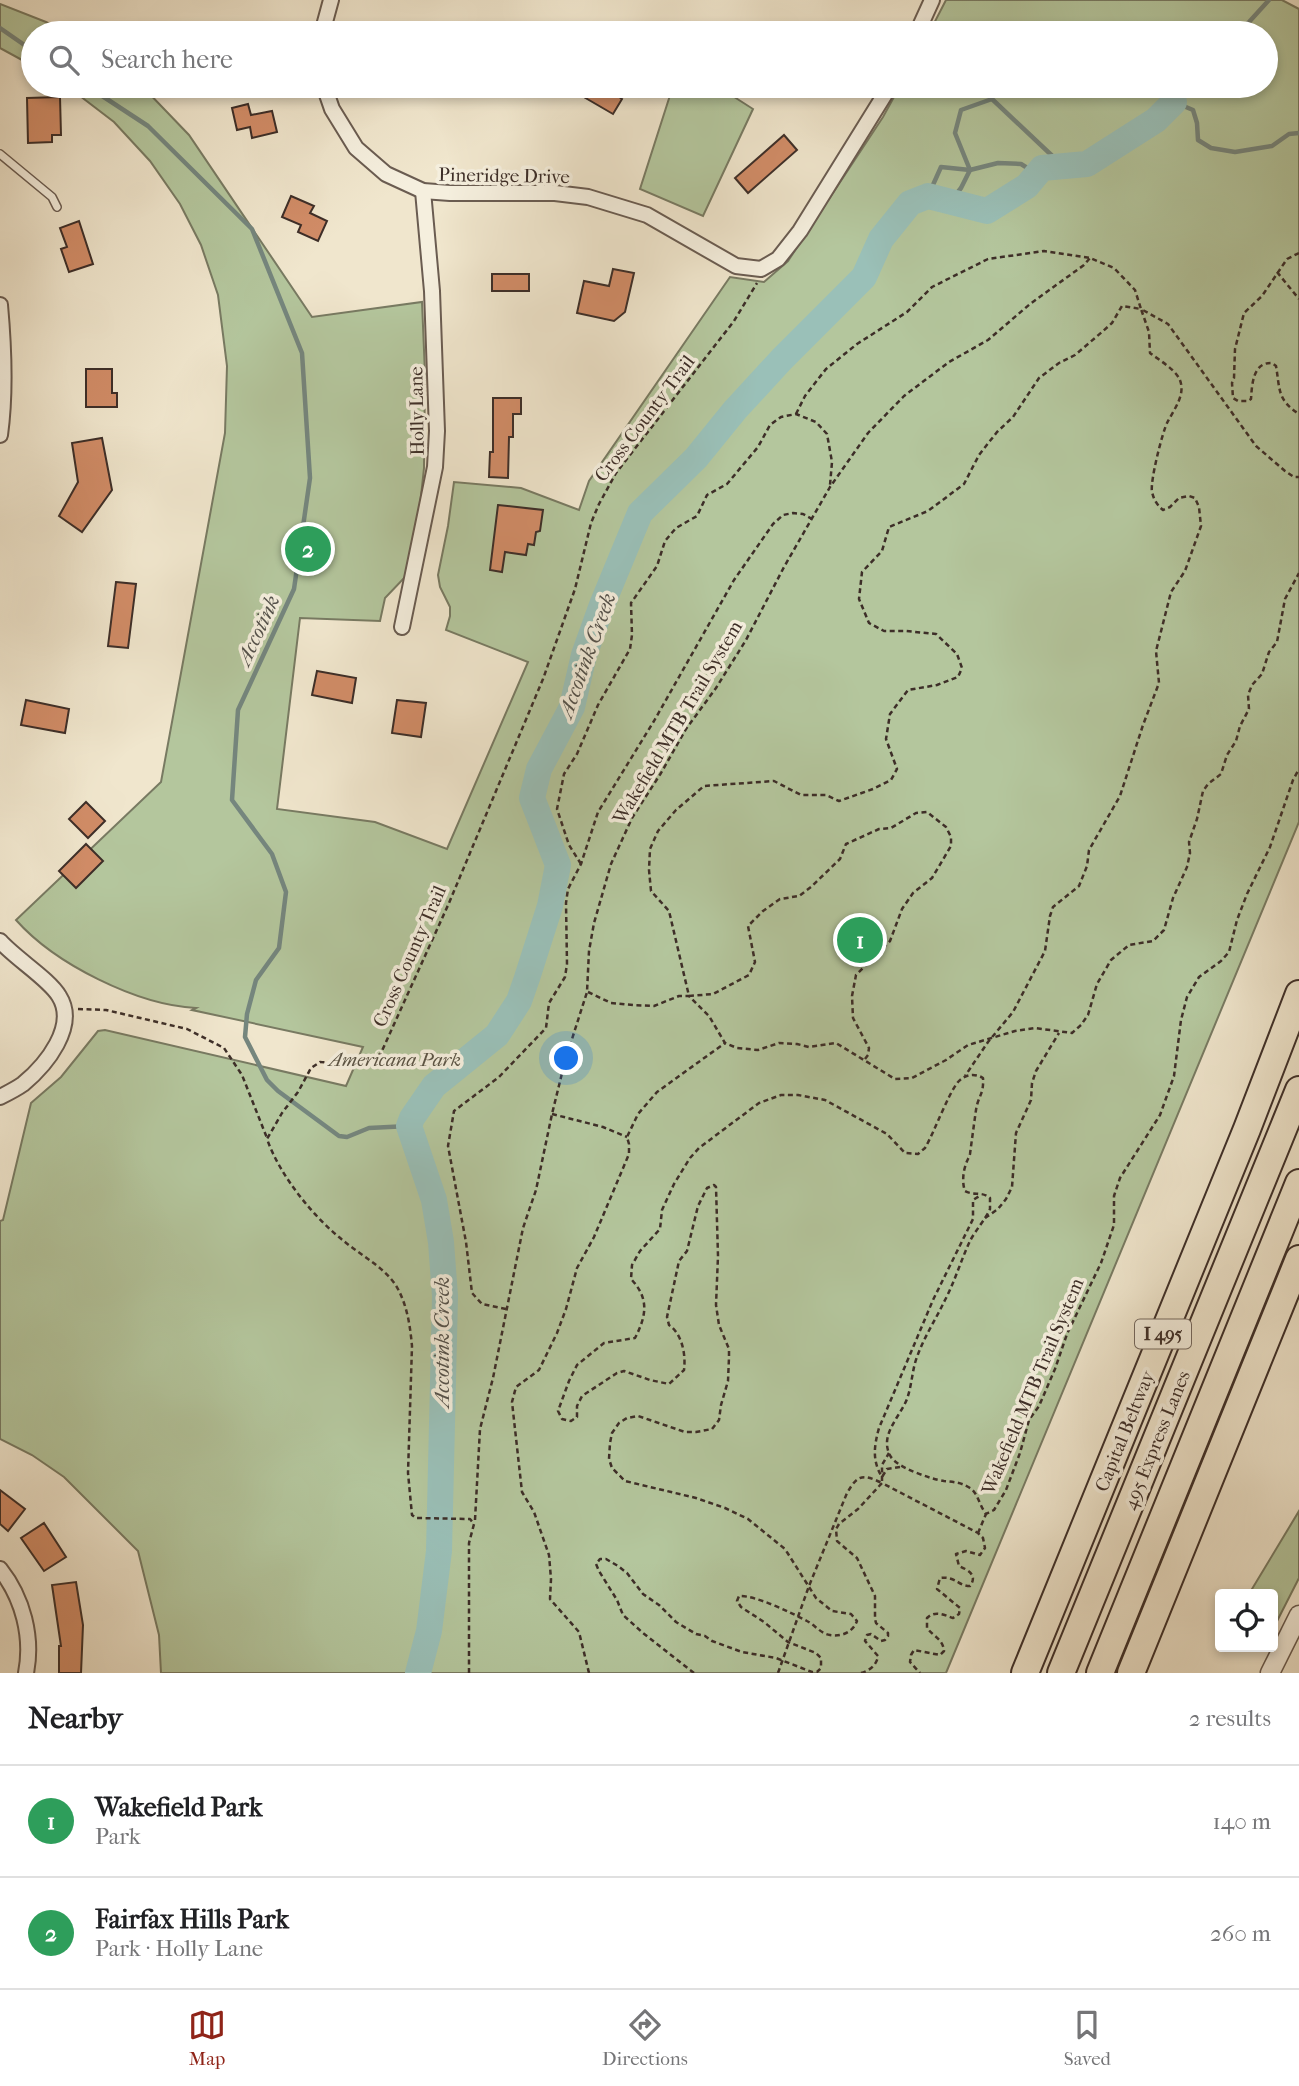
<!DOCTYPE html>
<html lang="en">
<head>
<meta charset="utf-8">
<style>
	:root { --surface:#fff; --page:#f2f2f2; --text:#202124; --muted:#757577; --line:#e0e0e0; --accent:#8f2418 }
	body { margin:0; font-family:"IM FELL French Canon",serif; background:var(--page); color:var(--text) }
	.controls { position:absolute; right:21px; bottom:21px; display:grid; overflow:hidden; border-radius:7px; box-shadow:0 4px 10px #0003 }
	.controls button { width:63px; height:63px; display:grid; place-items:center; padding:0; border:0; border-bottom:2px solid var(--line); background:var(--surface); color:var(--text); font:35px sans-serif }
	.you { position:absolute; left:567px; top:1059px; width:24px; height:24px; margin:-18px; border:5px solid #fff; border-radius:50%; background:#1a73e8; box-shadow:0 0 0 10px #1a73e833 }
	.badge { display:grid; place-items:center; width:46px; height:46px; border-radius:50%; background:var(--accent); color:#fff; font-size:23px; font-weight:700 }
	.pin { position:absolute; translate:-50% -50%; border:4px solid #fff; box-shadow:0 2px 7px #0006 }
	.list { margin:0; padding:0; list-style:none }
	h2 { display:flex; justify-content:space-between; align-items:center; height:91px; margin:0; padding:0 28px; font-size:30px }
	h2 small { font-size:23px; font-weight:400; color:var(--muted) }
	.list li { display:grid; grid-template-columns:46px 1fr auto; gap:21px; align-items:center; box-sizing:border-box; height:112px; padding:0 28px; border-top:2px solid var(--line) }
	.list b { display:block; font-size:26px; white-space:nowrap }
	.list p { margin:0; font-size:23px; white-space:nowrap; color:var(--muted) }
	.list em { font-size:23px; font-style:normal; color:var(--muted) }
	.icon { flex:none; width:38px; height:38px; fill:none; stroke:currentColor; stroke-width:2; stroke-linecap:round; stroke-linejoin:round }
	.map { position:relative; flex:none; width:1299px; height:1673px; overflow:hidden }
	.search { position:absolute; background:var(--surface); box-shadow:0 4px 10px #0003; left:21px; right:21px; top:21px; height:77px; display:flex; align-items:center; gap:18px; box-sizing:border-box; padding:0 24px; border-radius:38px; color:var(--muted); font-size:26px }
	.sheet { height:315px; background:var(--surface) }
	nav { display:flex; justify-content:space-around; align-items:center; box-sizing:border-box; height:98px; border-top:2px solid var(--line); background:var(--surface); font-size:19px; color:var(--muted) }
	nav a { display:grid; justify-items:center; gap:4px }
	nav .on { color:var(--accent) }
	.map>svg:first-child { display:block }
</style>
</head>
<body>
<div class="map">
<svg width="1299" height="1673" viewBox="0 0 1299 1673">
	<rect width="100%" height="100%" fill="#f0e6cd"/>
	<filter id="stains"><feTurbulence type="fractalNoise" baseFrequency=".00286" numOctaves="4"/><feColorMatrix values="0 0 0 0 .2 0 0 0 0 .09 0 0 0 0 .02 0 0 0 .5 -.17"/></filter>
	<radialGradient id="worn" r=".72"><stop offset=".6" stop-color="#630" stop-opacity="0"/><stop offset="1" stop-color="#630" stop-opacity=".3"/></radialGradient>
	<!-- green -->
	<g fill="#b4c69d" stroke="#787a62" stroke-width="2">
		<path d="M946 0H1282L1299 9V822L946 1673H161L159 1635 138 1551 64 1477 32 1455 0 1439V1221L3 1220 31 1103 61 1077 98 1031 105 1030 346 1086 363 1047 192 1010 196 1008C137 1005 55 964 16 920L161 782 225 433 227 366 218 295 201 245 180 204 150 161 114 122 67 86H142L189 135 312 317 422 302 425 374 424 468 418 524 407 575 385 598 380 621 300 618 277 809 375 822 447 849 528 662 446 630 450 616V607L440 587 438 575 448 526 454 482 521 488 579 510 589 481 730 277 764 282 788 261 883 117 900 86H1266V33H929Z"/>
		<path d="M0 4 46 22 67 33H33V66L0 48Z"/>
		<path d="M673 86H717L753 109 703 216 640 189Z"/>
		<path d="M1299 1511V1578L1273 1629V1594H1249Z"/>
	</g>
	<g fill="none" stroke-linecap="round" stroke-linejoin="round">
		<!-- stream -->
		<g stroke="#75867e" stroke-width="4.5">
			<path d="M0 28 33 51"/>
			<path d="M1239 33 1269 0"/>
			<path d="M87 86 148 126 252 229 302 353 310 478 294 589 238 710 232 800 272 854 286 892 279 948 256 980 247 1014 245 1037 267 1080 278 1091 339 1136 347 1137 369 1128 409 1126"/>
			<path d="M1190 86 1174 102 1193 110 1197 123 1198 140 1211 148 1235 152 1272 146 1289 134 1299 133"/>
			<path d="M928 196 941 167 970 170 998 163 1021 164 1037 174"/>
			<path d="M950 202 961 188 970 170 955 133 961 110 992 99 1063 166"/>
		</g>
		<!-- river -->
		<path stroke="#9ac0b8" stroke-width="26" d="M418 1673 429 1631 439 1551 445 1296 441 1242 434 1200 409 1126 412 1118 434 1086 497 1035 519 1001 527 978 550 906 558 865 532 798 539 769 572 707 584 655 602 605 640 513 696 458 735 410 782 359 864 277 881 239 910 203 928 196 987 211 1027 186 1042 168 1087 164 1156 120 1174 102"/>
	</g>
	<!-- building -->
	<g fill="#d18c67" stroke="#3d2e28" stroke-width="2">
		<path d="M565 86H621L615 94 622 99 613 114Z"/>
		<path d="M60 97 61 135H52V142L28 143 27 98Z"/>
		<path d="M248 104 251 115 272 111 277 132 252 138 250 127 237 130 232 108Z"/>
		<path d="M784 135 797 150 748 193 735 178Z"/>
		<path d="M291 196 314 206 310 213 327 221 318 241 298 232 301 225 282 217Z"/>
		<path d="M79 221 93 264 69 272 61 249 67 247 60 228Z"/>
		<path d="M613 269 634 273 625 312 614 321 577 313 584 281 609 286Z"/>
		<rect x="492" y="274" width="37" height="17"/>
		<path d="M86 369H112V393H117V407H86Z"/>
		<path d="M493 398H521V414H513V437H509L508 478 489 477 490 452H493Z"/>
		<path d="M102 438 112 490 82 532 59 516 78 482 72 443Z"/>
		<path d="M498 505 543 510 540 531 536 532 534 545 528 544 526 555 505 552 502 572 490 570Z"/>
		<path d="M116 582 136 584 128 648 108 646Z"/>
		<path d="M317 671 356 678 352 703 312 695Z"/>
		<path d="M26 700 69 709 65 733 21 725Z"/>
		<path d="M397 700 426 703 421 737 392 733Z"/>
		<path d="M86 802 105 821 88 838 69 819Z"/>
		<path d="M86 844 103 861 76 888 59 871Z"/>
		<path d="M0 1490 25 1509 8 1531 0 1524Z"/>
		<path d="M44 1523 66 1557 44 1571 21 1538Z"/>
		<path d="M76 1582 83 1625 81 1673H59V1646H61L52 1585Z"/>
	</g>
	<g fill="none" stroke-linecap="round" stroke-linejoin="round">
		<defs>
			<path id="service" d="M0 154 52 197 57 207"/>
			<g id="minor">
				<path d="M322 33 331 0"/>
				<path d="M917 33 932 0"/>
				<path d="M324 86 332 109 356 148 386 174 423 191 450 193H555L588 197 647 215 736 266 761 269 778 259 800 231 890 86"/>
				<path d="M0 305C4 349 6 392 0 435"/>
				<path d="M402 627 435 467 437 431 432 291 423 191"/>
				<path d="M0 941C16 959 49 979 59 996 78 1026 46 1065 23 1084 16 1089 8 1093 0 1097"/>
				<path d="M0 1569C23 1598 33 1637 26 1673"/>
			</g>
			<path id="tertiary" d="M1270 1673 1299 1615"/>
			<g id="motorway">
				<path d="M1025 1673 1247 1129 1299 994"/>
				<path d="M1061 1673 1299 1090"/>
				<path d="M1100 1673 1299 1183"/>
				<path d="M1131 1673 1299 1259"/>
			</g>
		</defs>
		<!-- service casing -->
		<use href="#service" stroke="#6a5c51" stroke-width="10"/>
		<!-- minor casing -->
		<use href="#minor" stroke="#6a5c51" stroke-width="18"/>
		<!-- tertiary casing -->
		<use href="#tertiary" stroke="#6a5c51" stroke-width="21"/>
		<!-- motorway casing -->
		<use href="#motorway" stroke="#3d2e28" stroke-width="30"/>
		<!-- path -->
		<g stroke="#3d2e28" stroke-width="2.5" stroke-dasharray="5 3.5" stroke-linecap="butt">
			<path d="M1299 253 1287 259 1262 296 1244 313 1235 349 1234 378 1232 383 1233 398 1238 401H1248L1251 399C1252 384 1253 362 1272 363L1276 366C1280 389 1277 400 1299 414"/>
			<path d="M1277 272 1299 299"/>
			<path d="M796 414 805 396 826 369 857 344 907 312 932 287 988 259 1044 251 1090 258 1114 268 1135 290 1141 309 1168 324 1256 446 1285 471 1294 477H1299"/>
			<path d="M581 864 569 845 557 809 564 774 577 754 598 705 630 649 632 635 631 603 657 566 665 541 676 528 697 516 707 495 727 484 758 447 770 425 781 417 796 414 816 422 827 434 832 462 830 485"/>
			<path d="M588 992 611 1003 633 1005 654 1006 679 996H689L709 1016 725 1043 737 1048 758 1050 779 1043 797 1044 809 1047 836 1043 895 1079 912 1078 946 1060 968 1045 1015 1031 1035 1028 1072 1033 1081 1025 1088 1015 1097 984 1111 960 1129 945 1153 941 1164 930 1173 898 1187 867 1190 853 1189 842 1197 819 1203 791 1208 784 1221 774 1227 755 1236 741 1240 726 1249 709 1248 695 1252 685 1262 674 1269 652 1277 642 1285 599 1299 573"/>
			<path d="M78 1009 106 1010 187 1029 224 1048 242 1075 267 1138"/>
			<path d="M865 1059 868 1055 869 1048 853 1018 852 996 856 975 890 941 902 909 913 893 932 878 951 846V837L946 827 927 812 916 813 891 828 879 829 846 844 840 859 811 887 799 896 780 899 763 911 748 926 755 962 749 975 713 994 689 996 669 911 651 891 649 870 650 849 658 831 676 810 704 786 774 781 801 795H826L839 801 873 789 891 780 897 769 886 739 890 714 908 690 937 685 958 677 962 668 957 654 936 634 906 631H884L869 623 859 599 862 572 882 551 889 527 928 511 964 484 979 455 997 432 1013 417 1039 378 1059 363 1075 355 1102 332 1112 323 1122 306 1141 309 1149 332 1150 353C1159 360 1173 368 1179 378 1187 394 1174 409 1167 423 1162 434 1150 481 1152 492 1154 500 1157 505 1163 510L1170 507 1179 498 1189 496 1195 498 1199 507 1201 526 1185 571 1171 592 1156 651 1159 683 1143 725 1120 796 1089 850 1087 866 1079 886 1053 907 1050 916 1045 951 1013 1012 988 1042 965 1076"/>
			<path d="M552 1114 603 1127 627 1137"/>
			<path d="M985 1218 998 1209 1006 1199 1012 1187 1016 1133 1031 1100 1032 1083 1036 1071 1059 1033"/>
			<path d="M506 1309 482 1304 472 1293 466 1242 448 1146 454 1111 499 1077 546 1028 549 1003 565 977 567 964 566 903 568 889 581 864 598 812 654 721 734 580 773 524 783 515 793 513 803 514 812 519"/>
			<path d="M900 1467 887 1469 882 1477C872 1461 874 1446 879 1428L933 1300 973 1219V1200L981 1195"/>
			<path d="M475 1520 480 1429 493 1378 523 1228 536 1190 552 1114 565 1061 587 992 589 951 594 923 611 864 632 818 661 773 686 729 716 688 746 640 784 567 830 487 868 433 904 396 949 362 988 340 1030 304 1084 265 1090 258"/>
			<path d="M978 1533 986 1514"/>
			<path d="M469 1673V1543L474 1524 470 1519 416 1518 412 1515 408 1473 412 1346C410 1325 407 1303 395 1284 382 1266 362 1256 345 1242 314 1218 280 1176 267 1139L282 1113 298 1092 311 1068 320 1062C340 1063 365 1070 381 1053L449 903 543 679 575 589 591 523 599 504 616 473 734 321 757 283"/>
			<path d="M589 1673 579 1632 550 1599 551 1579 549 1555 534 1512 522 1492 512 1402 516 1387 539 1370 557 1333 566 1309 577 1268 594 1237 629 1154V1144L627 1137 638 1114 657 1092 725 1043"/>
			<path d="M694 1673 643 1633 623 1615 617 1600 599 1571 596 1564 600 1559H606L618 1566 627 1573 643 1594 659 1605 676 1622 696 1634 705 1636 712 1641 742 1652 776 1658 812 1672H817L821 1668V1658L816 1653 788 1642 764 1622 741 1607 737 1601 739 1596C755 1595 792 1613 807 1621 815 1625 821 1634 830 1635 842 1637 853 1632 857 1621L851 1614 832 1611 816 1598 785 1549 748 1519 725 1508 696 1498 625 1481 612 1468 609 1459 610 1443 612 1433 619 1423 627 1418 638 1416 685 1432H696L712 1429 719 1420 721 1405 728 1381 729 1357V1349L719 1325 716 1305 718 1256 716 1187 714 1185 707 1188 698 1206 687 1251 679 1261 667 1317 669 1325C682 1334 686 1354 684 1370L669 1384 650 1380 624 1371 617 1373 582 1396 577 1406V1417L571 1421 562 1419 558 1411 569 1381 577 1365 604 1343 635 1338C647 1315 649 1298 631 1279L632 1265 640 1251 660 1229 662 1210 674 1184 690 1158 699 1148 759 1103 781 1095H798L825 1100 887 1134 905 1153 918 1154 925 1148C935 1131 947 1096 958 1082 965 1074 975 1073 983 1078 984 1095 978 1096 976 1110 974 1124 972 1139 970 1154 969 1158 967 1160 966 1164 963 1172 962 1183 965 1191 974 1196 982 1191 990 1198 990 1199 990 1208 990 1209 987 1217 975 1231 970 1241 961 1260 955 1281 945 1300 936 1319 924 1337 917 1357 912 1370 912 1385 907 1399 900 1417 878 1436 891 1457 898 1468 931 1479 944 1481 953 1482 961 1482 970 1488 978 1493 979 1505 986 1514L994 1510 1006 1490 1020 1453 1029 1420 1039 1406 1055 1369 1067 1334 1101 1263 1114 1225V1196L1120 1178 1160 1115 1174 1076 1181 1020 1187 997 1199 977 1221 961 1229 952 1237 920 1247 894 1270 847 1293 780 1299 769"/>
			<path d="M778 1673 809 1586 847 1493C858 1474 863 1474 882 1483V1465L889 1453"/>
			<path d="M861 1673C869 1671 877 1665 878 1656L865 1641 867 1635 871 1634 881 1641 885 1640 888 1636V1633L876 1623 875 1619V1596L857 1558 837 1541 836 1529 839 1524 858 1509 882 1483 978 1533 983 1538 985 1548 980 1555 966 1551 956 1554 959 1566C968 1570 978 1575 970 1586 958 1586 956 1576 940 1578L937 1589 960 1608 959 1614 953 1618C944 1615 935 1610 927 1618V1628C934 1637 943 1639 944 1651L940 1655 914 1650 911 1655 910 1662 920 1673"/>
		</g>
		<!-- service -->
		<use href="#service" stroke="#f5efde" stroke-width="7"/>
		<!-- minor -->
		<use href="#minor" stroke="#f5efde" stroke-width="14"/>
		<!-- tertiary -->
		<use href="#tertiary" stroke="#f5efde" stroke-width="18"/>
		<!-- motorway -->
		<use href="#motorway" stroke="#f0e6cd" stroke-width="26"/>
	</g>
	<g text-anchor="middle" stroke-width="7" stroke-linejoin="round" paint-order="stroke">
		<!-- shield labels -->
		<rect fill="#f5efde" stroke="#74685f" stroke-width="2" x="1135" y="1319.5" width="56" height="29" rx="5"/>
		<g font-size="18" font-weight="bold" fill="#3d2e28">
			<text x="1163" y="1340">I 495</text>
		</g>
		<!-- street labels -->
		<g font-size="19" fill="#3d2e28" stroke="#f5efde">
			<text transform="translate(504 175) rotate(1)" y="7">Pineridge Drive</text>
			<text transform="translate(416 411) rotate(-91)" y="7">Holly Lane</text>
			<text transform="translate(644 418) rotate(-53)" y="7">Cross County Trail</text>
			<text transform="translate(677 722) rotate(-59)" y="7">Wakefield MTB Trail System</text>
			<text transform="translate(409 956) rotate(-66)" y="7">Cross County Trail</text>
			<text transform="translate(1032 1386) rotate(-67)" y="7">Wakefield MTB Trail System</text>
			<text transform="translate(1124 1431) rotate(-68)" y="7">Capital Beltway</text>
			<text transform="translate(1156 1440) rotate(-68)" y="7">495 Express Lanes</text>
		</g>
		<!-- park labels -->
		<g font-size="19" font-style="italic" fill="#5b5445" stroke="#f5efde">
			<text x="395" y="1066">Americana Park</text>
		</g>
		<!-- water labels -->
		<g font-size="21" font-style="italic" fill="#54524c" stroke="#f5efde">
			<text transform="translate(258 630) rotate(-65)" y="7">Accotink</text>
			<text transform="translate(587 655) rotate(-70)" y="7">Accotink Creek</text>
			<text transform="translate(442 1342) rotate(-90)" y="7">Accotink Creek</text>
		</g>
	</g>
	<rect width="100%" height="100%" filter="url(#stains)"/>
	<rect width="100%" height="100%" fill="url(#worn)"/>
</svg>
<div class="controls">
<button><svg class="icon" aria-label="locate" viewBox="0 0 24 24"><circle cx="12" cy="12" r="6"/><path d="M12 2v4M12 18v4M2 12h4M18 12h4"/></svg></button>
</div>
<div class="you"></div>
<div class="pin badge" style="left:860px;top:940px;background:#2e9e5b">1</div>
<div class="pin badge" style="left:308px;top:549px;background:#2e9e5b">2</div>
<div class="search"><svg class="icon" aria-label="search" viewBox="0 0 24 24"><circle cx="10" cy="10" r="6"/><path d="M15 15l6 6"/></svg>Search here</div>
</div>
<section class="sheet">
<h2>Nearby<small>2 results</small></h2>
<ul class="list">
<li><span class="badge" style="background:#2e9e5b">1</span><div><b>Wakefield Park</b><p>Park</p></div><em>140 m</em></li>
<li><span class="badge" style="background:#2e9e5b">2</span><div><b>Fairfax Hills Park</b><p>Park · Holly Lane</p></div><em>260 m</em></li>
</ul>
</section>
<nav>
<a class="on"><svg class="icon" aria-label="map" viewBox="0 0 24 24"><path d="M3 6l6-2 6 2 6-2v14l-6 2-6-2-6 2zM9 4v14M15 6v14"/></svg>Map</a>
<a><svg class="icon" aria-label="directions" viewBox="0 0 24 24"><path d="M12 3l9 9-9 9-9-9zM9 14v-3h6M13 9l2 2-2 2"/></svg>Directions</a>
<a><svg class="icon" aria-label="saved" viewBox="0 0 24 24"><path d="M7 4h10v16l-5-4-5 4z"/></svg>Saved</a>
</nav>
</body>
</html>
